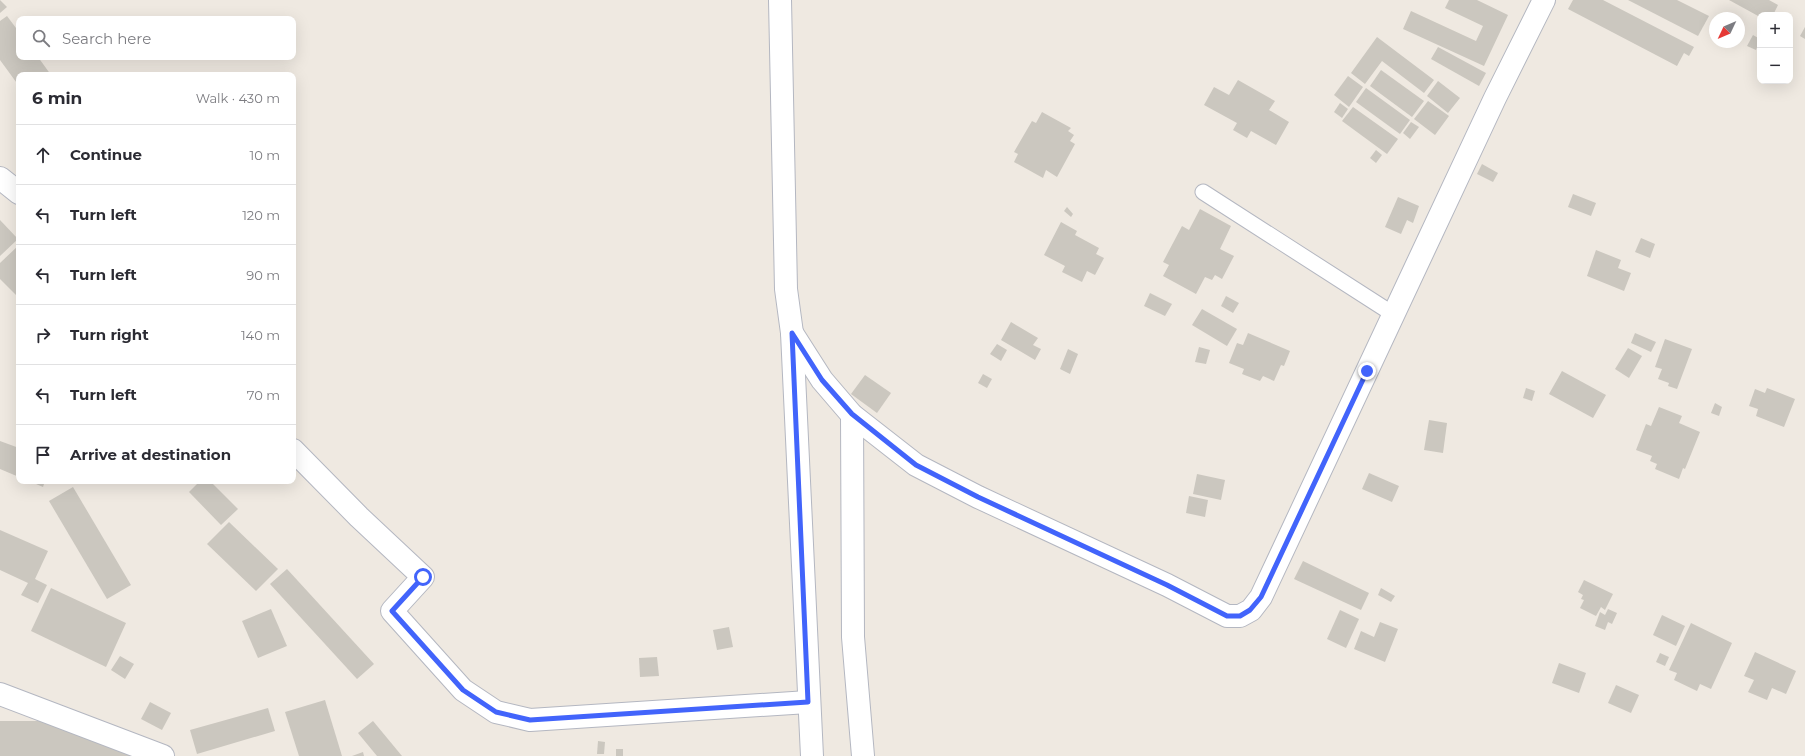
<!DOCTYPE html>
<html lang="en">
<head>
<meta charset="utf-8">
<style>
	:root { --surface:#fff; --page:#f2f2f3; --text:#2b2b33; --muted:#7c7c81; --line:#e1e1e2 }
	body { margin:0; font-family:Montserrat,sans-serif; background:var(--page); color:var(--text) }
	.controls { position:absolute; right:12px; top:12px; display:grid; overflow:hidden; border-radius:8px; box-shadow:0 4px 16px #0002 }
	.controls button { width:36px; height:36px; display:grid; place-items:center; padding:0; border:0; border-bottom:1px solid var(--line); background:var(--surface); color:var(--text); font:20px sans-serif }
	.compass { position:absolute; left:1709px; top:12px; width:36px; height:36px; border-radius:50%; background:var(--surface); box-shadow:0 4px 16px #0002; rotate:226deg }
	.stop { position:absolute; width:12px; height:12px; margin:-9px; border:3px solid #4264fb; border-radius:50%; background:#fff }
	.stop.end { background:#4264fb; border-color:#fff; box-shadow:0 1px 4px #0008 }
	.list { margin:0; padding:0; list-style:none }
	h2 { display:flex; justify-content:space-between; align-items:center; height:52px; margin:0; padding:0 16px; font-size:17px }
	h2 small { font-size:13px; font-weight:400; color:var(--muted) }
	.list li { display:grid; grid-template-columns:26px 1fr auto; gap:12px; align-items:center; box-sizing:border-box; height:60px; padding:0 16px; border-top:1px solid var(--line) }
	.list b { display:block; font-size:15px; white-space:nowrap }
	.list em { font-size:13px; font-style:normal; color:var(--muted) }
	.icon { flex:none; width:22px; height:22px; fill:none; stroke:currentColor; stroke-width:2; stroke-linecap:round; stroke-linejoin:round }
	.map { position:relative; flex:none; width:1805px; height:756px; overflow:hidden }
	.search { position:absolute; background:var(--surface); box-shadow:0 4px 16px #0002; left:16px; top:16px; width:280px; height:44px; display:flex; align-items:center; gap:10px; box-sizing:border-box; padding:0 14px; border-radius:8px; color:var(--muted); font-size:15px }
	.panel { position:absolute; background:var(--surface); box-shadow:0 4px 16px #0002; left:16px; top:72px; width:280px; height:412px; border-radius:8px }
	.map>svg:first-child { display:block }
</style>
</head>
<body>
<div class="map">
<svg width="1805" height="756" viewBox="0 0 1805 756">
	<rect width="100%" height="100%" fill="#efe9e1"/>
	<!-- building -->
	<g fill="#cbc7bf">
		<path d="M0 0 7 7 0 13Z"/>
		<path d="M1449 0H1477L1508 15 1484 66 1403 29 1411 11 1476 41 1483 26 1445 8Z"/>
		<path d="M1573 0H1603L1694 47 1689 56 1684 53 1677 66 1568 9Z"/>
		<path d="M1628 0H1677L1709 16 1698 36Z"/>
		<path d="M1729 0H1769L1778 5 1773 15H1760V17Z"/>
		<path d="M7 16 19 32V57H38L51 75H19V86L0 60V21Z"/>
		<path d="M1805 27V39L1800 36Z"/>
		<path d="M1753 35 1760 39 1756 50 1747 46Z"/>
		<path d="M1377 37 1434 80 1424 93 1382 61 1365 84 1351 73Z"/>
		<path d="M1438 47 1486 73 1479 86 1431 59Z"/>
		<path d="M1381 70 1424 101 1412 117 1370 86Z"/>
		<path d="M1348 76 1363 87 1349 107 1334 95Z"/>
		<path d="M1238 80 1275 101 1269 110 1289 122 1276 145 1251 131 1247 138 1233 130 1237 123 1204 105 1214 87 1229 95Z"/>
		<path d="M1438 81 1460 98 1448 113 1427 96Z"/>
		<path d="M1366 88 1410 120 1400 134 1356 102Z"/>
		<path d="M1428 101 1449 116 1435 135 1414 119Z"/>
		<path d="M1340 103 1348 109 1342 118 1334 112Z"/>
		<path d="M1353 107 1398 139 1387 154 1342 121Z"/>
		<path d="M1042 112 1071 128 1068 131 1074 135 1070 141 1075 144 1057 177 1046 170 1043 178 1014 162 1018 154 1014 152 1032 121 1036 123Z"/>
		<path d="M1411 122 1419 127 1410 139 1403 133Z"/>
		<path d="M1376 150 1382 155 1376 163 1370 158Z"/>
		<path d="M1482 164 1498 173 1493 182 1477 174Z"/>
		<path d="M1573 194 1596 203 1591 216 1568 207Z"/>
		<path d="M1398 197 1419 206 1413 223 1407 220 1401 234 1385 227Z"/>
		<path d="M1067 207 1073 214 1071 217 1064 211Z"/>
		<path d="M1200 209 1231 226 1220 249 1234 256 1222 279 1215 275 1212 280 1205 277 1196 294 1163 276 1169 265 1163 262 1182 226 1189 230Z"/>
		<path d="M0 220 18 239 0 256Z"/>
		<path d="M1061 222 1077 231 1075 235 1099 248 1096 254 1104 258 1095 275 1087 271 1082 282 1062 272 1065 266 1044 255Z"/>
		<path d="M1641 238 1655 244 1650 258 1635 252Z"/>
		<path d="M19 245V298L0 279V263Z"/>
		<path d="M1596 250 1621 260 1618 268 1631 273 1624 291 1587 276Z"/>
		<path d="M1150 293 1172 304 1165 316 1144 306Z"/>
		<path d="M1226 296 1239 303 1233 313 1221 306Z"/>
		<path d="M1202 309 1237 329 1227 346 1192 325Z"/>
		<path d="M1011 322 1038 338 1033 345 1041 349 1035 360 1001 340Z"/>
		<path d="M1248 333 1290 351 1284 366 1281 365 1274 381 1263 376 1260 381 1242 374 1244 369 1229 363 1237 343 1243 345Z"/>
		<path d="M1635 333 1656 342 1651 352 1631 343Z"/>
		<path d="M1665 339 1692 349 1677 389 1668 386 1669 383 1658 379 1662 369 1655 367Z"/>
		<path d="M997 344 1007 350 1001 361 990 354Z"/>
		<path d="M1199 347 1210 350 1206 364 1195 362Z"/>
		<path d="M1628 348 1642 356 1629 378 1615 369Z"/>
		<path d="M1068 349 1078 354 1070 374 1060 369Z"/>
		<path d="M1562 371 1606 395 1593 418 1549 394Z"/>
		<path d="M983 374 992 379 987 388 978 383Z"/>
		<path d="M865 375 891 393 877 413 851 394Z"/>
		<path d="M1526 388 1535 391 1532 401 1523 398Z"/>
		<path d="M1767 388 1795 399 1784 427 1756 416 1758 409 1749 406 1755 389 1765 393Z"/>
		<path d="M1715 403 1722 407 1719 416 1711 413Z"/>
		<path d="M1659 407 1682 416 1679 423 1700 432 1685 469 1683 468 1679 479 1655 469 1657 464 1650 461 1652 456 1636 450 1646 424 1651 426Z"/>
		<path d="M1429 420 1447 423 1443 453 1424 450Z"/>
		<path d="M0 441 19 448V477L0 469Z"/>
		<path d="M1369 473 1399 486 1392 502 1362 489Z"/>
		<path d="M1197 474 1225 480 1221 500 1193 494Z"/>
		<path d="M29 481H45L43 487Z"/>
		<path d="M200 481H210L238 509 221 525 189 492Z"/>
		<path d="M73 487 131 585 107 599 49 501Z"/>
		<path d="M1189 496 1208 500 1205 517 1186 513Z"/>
		<path d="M229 522 278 569 256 591 207 544Z"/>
		<path d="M0 530 48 551 35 579 47 585 38 603 21 595 28 583 0 570Z"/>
		<path d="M1303 561 1369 593 1361 610 1294 579Z"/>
		<path d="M287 569 374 664 357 679 270 584Z"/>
		<path d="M1584 580 1613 594 1605 610 1601 607 1596 616 1580 608 1584 600 1581 599 1583 595 1578 592Z"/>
		<path d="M51 588 126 623 106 667 31 631Z"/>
		<path d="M1381 588 1395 596 1391 602 1378 595Z"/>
		<path d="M271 609 287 646 258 658 242 621Z"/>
		<path d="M1608 609 1617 613 1612 624 1608 622 1605 630 1595 626 1600 612 1605 615Z"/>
		<path d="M1340 610 1359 619 1346 648 1327 639Z"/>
		<path d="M1662 615 1685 626 1676 646 1653 635Z"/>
		<path d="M1380 622 1398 629 1385 662 1354 649 1361 631 1374 637Z"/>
		<path d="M1691 623 1732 643 1711 689 1700 684 1697 691 1674 680 1677 673 1669 670Z"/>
		<path d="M729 627 733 647 717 650 713 630Z"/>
		<path d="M1755 652 1796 671 1786 694 1772 688 1767 700 1748 692 1754 680 1744 676Z"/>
		<path d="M1660 653 1669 657 1665 666 1656 662Z"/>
		<path d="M120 656 134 664 125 679 111 670Z"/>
		<path d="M657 657 659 676 640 677 639 658Z"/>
		<path d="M1559 663 1586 673 1579 693 1552 683Z"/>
		<path d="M1616 685 1639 695 1631 713 1608 703Z"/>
		<path d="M325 700 342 756H299L285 712Z"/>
		<path d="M150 702 171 713 162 730 141 719Z"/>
		<path d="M268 708 275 731 197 754 190 730Z"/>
		<path d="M0 721H62L150 756H0Z"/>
		<path d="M373 721 402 756H377L358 733Z"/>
		<path d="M598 741 605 742 604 754H597Z"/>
		<rect x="616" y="749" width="7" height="7"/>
		<path d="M363 752 364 756H352Z"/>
	</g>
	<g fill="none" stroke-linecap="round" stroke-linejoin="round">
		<defs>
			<path id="lane" d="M1203 192 1393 314"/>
			<g id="street">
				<path d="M0 178 19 193"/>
				<path d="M792 333 822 380 852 415 916 465 978 497 1167 585 1227 616H1240L1251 610 1261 597 1495 98 1544 0"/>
				<path d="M852 415 853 637 863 756"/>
				<path d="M293 450 359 517 423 577 392 611 463 690 496 712 530 720 808 702"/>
				<path d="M0 694 163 756"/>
			</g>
			<path id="secondary" d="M780 0 786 289 792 333 812 756"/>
		</defs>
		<!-- lane casing -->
		<use href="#lane" stroke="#b4b7c1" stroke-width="17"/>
		<!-- street casing -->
		<use href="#street" stroke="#b4b7c1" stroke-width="24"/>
		<!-- secondary casing -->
		<use href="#secondary" stroke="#b4b7c1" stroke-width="24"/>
		<!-- lane -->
		<use href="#lane" stroke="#fff" stroke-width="15"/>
		<!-- street -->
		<use href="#street" stroke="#fff" stroke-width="22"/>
		<!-- secondary -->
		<use href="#secondary" stroke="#fff" stroke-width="22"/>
	</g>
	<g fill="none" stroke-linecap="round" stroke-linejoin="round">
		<!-- route -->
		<path stroke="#4264fb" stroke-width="5" d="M423 577 392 611 463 690 496 712 530 720 808 702 792 333 822 380 852 414 916 465 978 497 1167 585 1227 616H1240L1250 610 1261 597 1367 371"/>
	</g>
</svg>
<div class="controls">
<button>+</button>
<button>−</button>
</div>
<svg class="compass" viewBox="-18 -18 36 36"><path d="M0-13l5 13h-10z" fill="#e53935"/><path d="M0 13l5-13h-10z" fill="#7c7c81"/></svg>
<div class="stop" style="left:423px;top:577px"></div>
<div class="stop end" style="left:1367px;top:371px"></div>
<div class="search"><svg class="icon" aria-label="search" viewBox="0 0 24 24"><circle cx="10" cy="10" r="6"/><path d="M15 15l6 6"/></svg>Search here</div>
<section class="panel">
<h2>6 min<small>Walk · 430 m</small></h2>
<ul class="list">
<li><svg class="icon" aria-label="ahead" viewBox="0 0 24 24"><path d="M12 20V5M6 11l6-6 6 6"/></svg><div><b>Continue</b></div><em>10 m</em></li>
<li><svg class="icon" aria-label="left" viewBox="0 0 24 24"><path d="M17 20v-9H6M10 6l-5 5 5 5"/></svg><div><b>Turn left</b></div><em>120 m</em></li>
<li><svg class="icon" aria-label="left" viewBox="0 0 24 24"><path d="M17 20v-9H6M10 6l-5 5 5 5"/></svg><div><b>Turn left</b></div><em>90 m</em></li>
<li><svg class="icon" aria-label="right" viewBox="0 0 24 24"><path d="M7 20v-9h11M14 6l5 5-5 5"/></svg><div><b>Turn right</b></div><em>140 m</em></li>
<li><svg class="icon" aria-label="left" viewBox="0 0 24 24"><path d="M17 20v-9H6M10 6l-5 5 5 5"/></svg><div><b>Turn left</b></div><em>70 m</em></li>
<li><svg class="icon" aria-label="arrive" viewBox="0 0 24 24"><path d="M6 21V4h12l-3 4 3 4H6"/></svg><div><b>Arrive at destination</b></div></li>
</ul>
</section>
</div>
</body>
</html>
